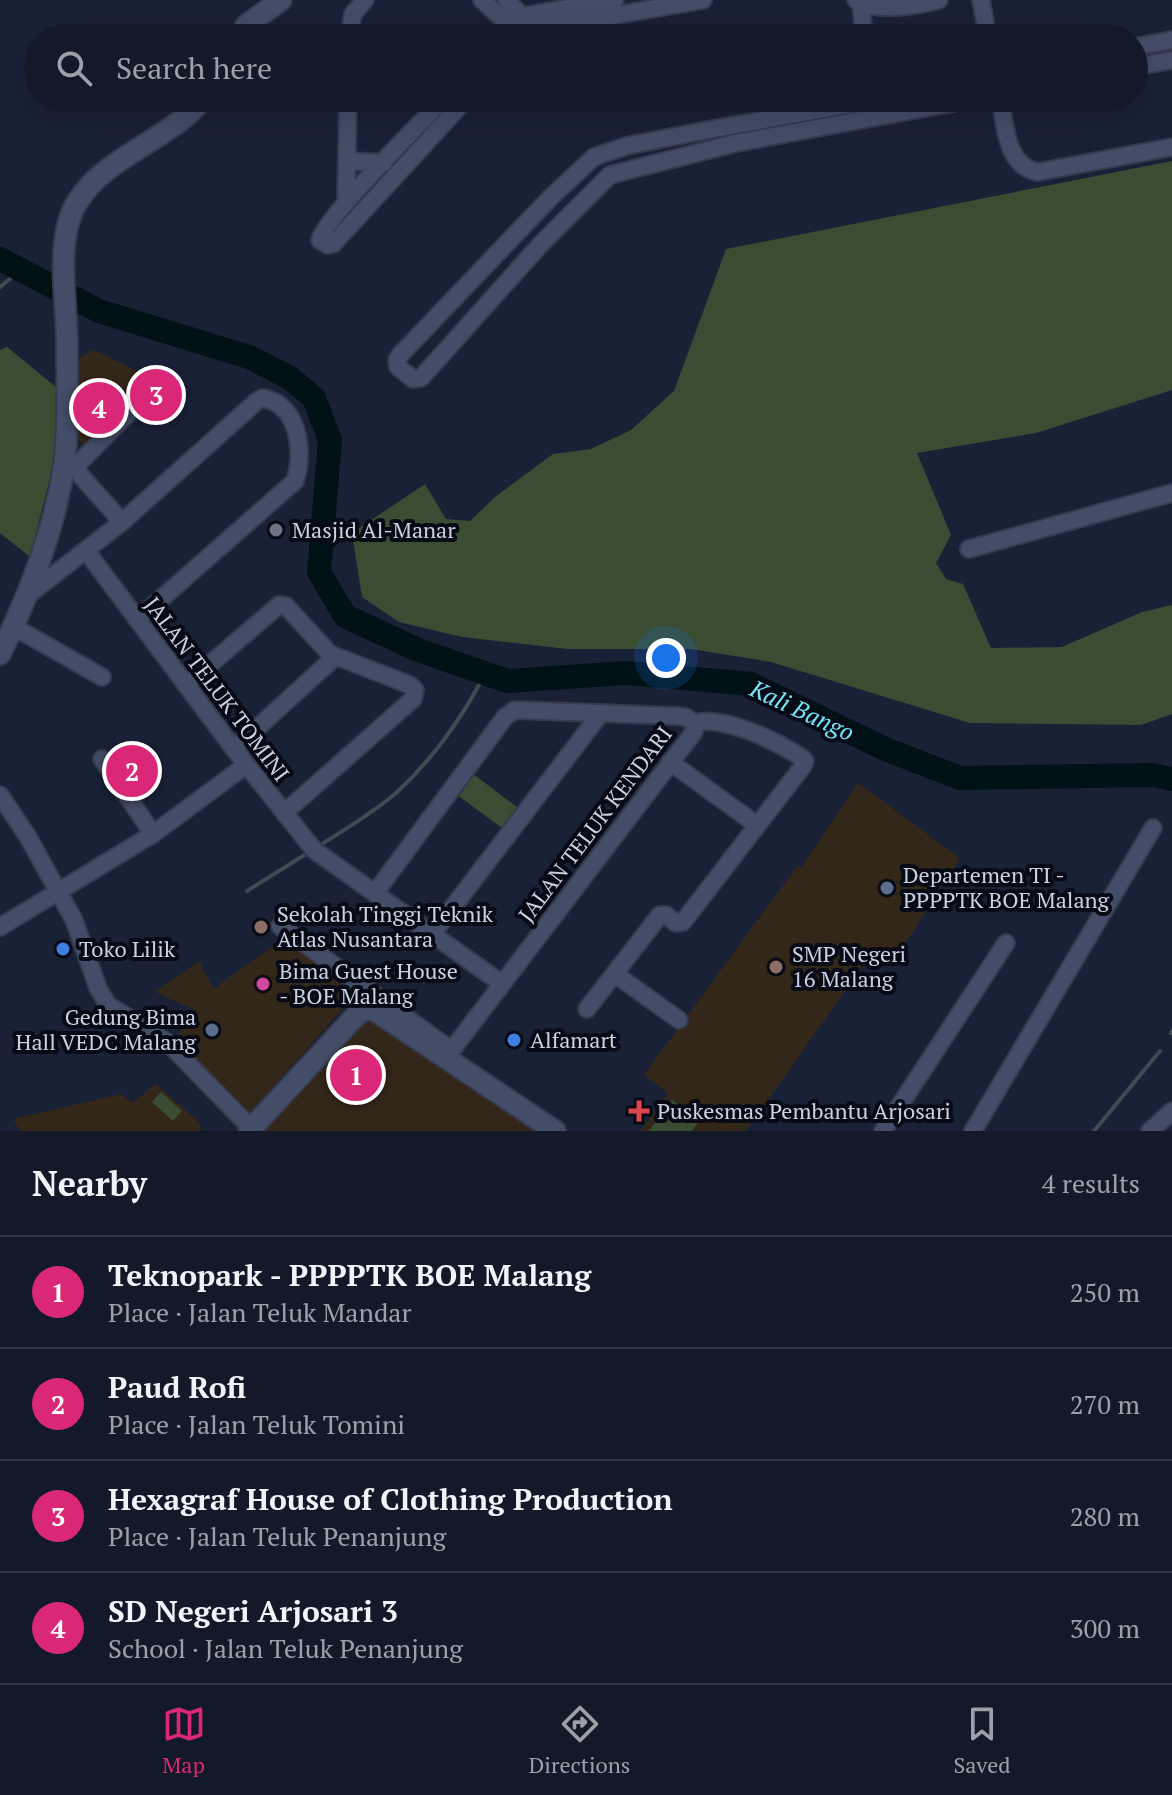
<!DOCTYPE html>
<html lang="en">
<head>
<meta charset="utf-8">
<style>
	:root { --surface:#131929; --page:#202635; --text:#f1f3f6; --muted:#9da0a8; --line:#323846; --accent:#db2777 }
	body { margin:0; font-family:"PT Serif",serif; background:var(--page); color:var(--text) }
	.you { position:absolute; left:666px; top:658px; width:28px; height:28px; margin:-20px; border:6px solid #fff; border-radius:50%; background:#1a73e8; box-shadow:0 0 0 12px #1a73e833 }
	.badge { display:grid; place-items:center; width:52px; height:52px; border-radius:50%; background:var(--accent); color:#fff; font-size:26px; font-weight:700 }
	.pin { position:absolute; translate:-50% -50%; border:4px solid #fff; box-shadow:0 2px 8px #0006 }
	.list { margin:0; padding:0; list-style:none }
	h2 { display:flex; justify-content:space-between; align-items:center; height:104px; margin:0; padding:0 32px; font-size:34px }
	h2 small { font-size:26px; font-weight:400; color:var(--muted) }
	.list li { display:grid; grid-template-columns:52px 1fr auto; gap:24px; align-items:center; box-sizing:border-box; height:112px; padding:0 32px; border-top:2px solid var(--line) }
	.list b { display:block; font-size:30px; white-space:nowrap }
	.list p { margin:0; font-size:26px; white-space:nowrap; color:var(--muted) }
	.list em { font-size:26px; font-style:normal; color:var(--muted) }
	.icon { flex:none; width:44px; height:44px; fill:none; stroke:currentColor; stroke-width:2; stroke-linecap:round; stroke-linejoin:round }
	.map { position:relative; flex:none; width:1172px; height:1131px; overflow:hidden }
	.search { position:absolute; background:var(--surface); box-shadow:0 8px 32px #0002; left:24px; right:24px; top:24px; height:88px; display:flex; align-items:center; gap:20px; box-sizing:border-box; padding:0 28px; border-radius:44px; color:var(--muted); font-size:30px }
	.sheet { height:552px; background:var(--surface) }
	nav { display:flex; justify-content:space-around; align-items:center; box-sizing:border-box; height:112px; border-top:2px solid var(--line); background:var(--surface); font-size:22px; color:var(--muted) }
	nav a { display:grid; justify-items:center; gap:4px }
	nav .on { color:var(--accent) }
	.map>svg:first-child { display:block }
</style>
</head>
<body>
<div class="map">
<svg width="1172" height="1131" viewBox="0 0 1172 1131">
	<rect width="100%" height="100%" fill="#192137"/>
	<!-- education -->
	<g fill="#332719">
		<path d="M94 350 153 379 85 446 74 436 76 359Z"/>
		<path d="M858 783 960 858 898 955 866 961 746 1131H640L668 1093 644 1075 798 865 801 868Z"/>
		<path d="M283 939 357 993 246 1117 173 1040 197 1011 155 992 199 961 213 989Z"/>
		<path d="M372 1019 545 1131H260L364 1020Z"/>
		<path d="M156 1084 199 1122 202 1131H20L13 1119 121 1094 132 1103Z"/>
	</g>
	<!-- green -->
	<g fill="#3a4c31">
		<path d="M1172 161V390L1036 433 917 453 951 535 936 563 946 579 963 584 991 648 1062 647 1142 612 1172 605V714L1141 725 970 723 771 662 691 649H568L462 637 399 622 362 597 352 533 425 484 446 519 470 521 495 497 553 454 591 449 631 430 674 391 726 249Z"/>
		<path d="M7 347 56 387V454L30 557 0 533V350Z"/>
		<path d="M472 773 522 811 506 831 456 794Z"/>
		<path d="M161 1092 182 1111 173 1121 152 1102Z"/>
		<path d="M672 1100 700 1120 692 1131H649Z"/>
	</g>
	<g fill="none" stroke-linecap="round" stroke-linejoin="round">
		<!-- stream -->
		<g stroke="#3d4b52" stroke-width="4">
			<path d="M0 287 21 270"/>
			<path d="M319 846C345 829 373 813 396 793 432 760 464 716 485 673"/>
			<path d="M247 891 306 854"/>
			<path d="M1171 1033 1172 1031"/>
			<path d="M1094 1131 1160 1051"/>
		</g>
		<!-- river -->
		<path stroke="#001215" stroke-width="24" d="M0 259 99 311 249 357 290 378 314 398 330 440 319 572 345 616 418 650 507 681 626 673 751 684 885 749 960 778 1152 775 1172 779"/>
		<defs>
			<g id="minor">
				<path d="M482 0 519 34"/>
				<path d="M506 0 529 23"/>
				<path d="M856 0C875 13 918 6 939 0"/>
				<path d="M981 0 988 38"/>
				<path d="M861 4 864 38"/>
				<path d="M349 38 353 14 365 0"/>
				<path d="M502 38 523 16 615 0"/>
				<path d="M524 38 536 29 703 0"/>
				<path d="M1134 47 1172 40"/>
				<path d="M1134 67 1172 60"/>
				<path d="M445 98C424 119 323 220 320 240L328 245 333 244 467 98"/>
				<path d="M886 98 702 131 626 146 594 157 551 197 401 354 397 360 398 367 413 379 421 378 541 244 610 175 736 143 980 98"/>
				<path d="M1000 98C1005 124 1006 167 1038 172L1172 147"/>
				<path d="M347 161 384 163"/>
				<path d="M346 203 348 98"/>
				<path d="M65 465 74 468 122 522"/>
				<path d="M74 468 164 377"/>
				<path d="M969 549 1172 493"/>
				<path d="M87 552 234 749 314 850 501 983"/>
				<path d="M28 595 122 522 257 401 262 398C298 403 305 451 295 481L137 620"/>
				<path d="M14 627 102 677"/>
				<path d="M186 685 279 605 286 606 330 654 410 685 415 690 413 699 284 813"/>
				<path d="M234 749 335 657"/>
				<path d="M102 759 153 834"/>
				<path d="M670 762 757 825"/>
				<path d="M0 795 28 837 74 920 98 988 108 1005 167 1042 251 1128"/>
				<path d="M375 893 505 717 515 710 677 716 686 717 694 723V732L445 1059"/>
				<path d="M280 926 451 1050"/>
				<path d="M0 927 153 834 246 765"/>
				<path d="M433 933 601 713"/>
				<path d="M615 974 679 1020"/>
				<path d="M587 1009 660 915H666L676 923 683 922 803 766 805 761 801 757C775 741 725 715 694 723"/>
				<path d="M883 1131 1006 943"/>
				<path d="M973 1131 1153 828"/>
				<path d="M1150 1131 1172 1111"/>
			</g>
			<g id="tertiary">
				<path d="M237 38 247 25 281 0"/>
				<path d="M0 654C28 598 55 528 64 465 69 427 67 382 67 344 67 302 54 237 78 201 106 156 171 139 204 98"/>
				<path d="M249 1131 350 1022C359 1013 364 1006 377 1012L555 1131"/>
			</g>
		</defs>
		<!-- minor casing -->
		<use href="#minor" stroke="#353a4d" stroke-width="20"/>
		<!-- tertiary casing -->
		<use href="#tertiary" stroke="#353a4d" stroke-width="24"/>
		<!-- minor -->
		<use href="#minor" stroke="#434d67" stroke-width="16"/>
		<!-- tertiary -->
		<use href="#tertiary" stroke="#434d67" stroke-width="20"/>
	</g>
	<!-- markers -->
	<circle fill="#6b7280" stroke="#080b15" stroke-width="3" cx="276" cy="530" r="8"/>
	<g fill="#5c6f8a" stroke="#080b15" stroke-width="3">
		<circle cx="887" cy="888" r="8"/>
		<circle cx="212" cy="1030" r="8"/>
	</g>
	<g fill="#8d6e63" stroke="#080b15" stroke-width="3">
		<circle cx="261" cy="927" r="8"/>
		<circle cx="776" cy="967" r="8"/>
	</g>
	<g fill="#3f7fe0" stroke="#080b15" stroke-width="3">
		<circle cx="63" cy="949" r="8"/>
		<circle cx="514" cy="1040" r="8"/>
	</g>
	<circle fill="#d1479c" stroke="#080b15" stroke-width="3" cx="263" cy="984" r="8"/>
	<path fill="#e0444e" stroke="#080b15" stroke-width="3" d="M635 1099h8v8h8v8h-8v8h-8v-8h-8v-8h8z"/>
	<g text-anchor="middle" stroke-width="8" stroke-linejoin="round" paint-order="stroke">
		<!-- poi labels -->
		<g font-size="22" fill="#cbd1e1" stroke="#080b15" text-anchor="start">
			<text x="292" y="538">Masjid Al-Manar</text>
			<text x="903" y="883">Departemen TI -<tspan x="903" dy="25">PPPPTK BOE Malang</tspan></text>
			<text x="277" y="922">Sekolah Tinggi Teknik<tspan x="277" dy="25">Atlas Nusantara</tspan></text>
			<text x="79" y="957">Toko Lilik</text>
			<text x="792" y="962">SMP Negeri<tspan x="792" dy="25">16 Malang</tspan></text>
			<text x="279" y="979">Bima Guest House<tspan x="279" dy="25">- BOE Malang</tspan></text>
			<text x="196" y="1025" text-anchor="end">Gedung Bima<tspan x="196" dy="25">Hall VEDC Malang</tspan></text>
			<text x="530" y="1048">Alfamart</text>
			<text x="657" y="1119">Puskesmas Pembantu Arjosari</text>
		</g>
		<!-- street labels -->
		<g font-size="22" fill="#cbd1e1" stroke="#080b15">
			<text transform="translate(217 689) rotate(53)" y="8">JALAN TELUK TOMINI</text>
			<text transform="translate(595 824) rotate(-53)" y="8">JALAN TELUK KENDARI</text>
		</g>
		<!-- water labels -->
		<g font-size="24" font-style="italic" fill="#75e4f6" stroke="#080b15">
			<text transform="translate(802 711) rotate(25)" y="8">Kali Bango</text>
		</g>
	</g>
</svg>
<div class="you"></div>
<div class="pin badge" style="left:356px;top:1075px">1</div>
<div class="pin badge" style="left:132px;top:771px">2</div>
<div class="pin badge" style="left:156px;top:395px">3</div>
<div class="pin badge" style="left:99px;top:408px">4</div>
<div class="search"><svg class="icon" aria-label="search" viewBox="0 0 24 24"><circle cx="10" cy="10" r="6"/><path d="M15 15l6 6"/></svg>Search here</div>
</div>
<section class="sheet">
<h2>Nearby<small>4 results</small></h2>
<ul class="list">
<li><span class="badge">1</span><div><b>Teknopark - PPPPTK BOE Malang</b><p>Place · Jalan Teluk Mandar</p></div><em>250 m</em></li>
<li><span class="badge">2</span><div><b>Paud Rofi</b><p>Place · Jalan Teluk Tomini</p></div><em>270 m</em></li>
<li><span class="badge">3</span><div><b>Hexagraf House of Clothing Production</b><p>Place · Jalan Teluk Penanjung</p></div><em>280 m</em></li>
<li><span class="badge">4</span><div><b>SD Negeri Arjosari 3</b><p>School · Jalan Teluk Penanjung</p></div><em>300 m</em></li>
</ul>
</section>
<nav>
<a class="on"><svg class="icon" aria-label="map" viewBox="0 0 24 24"><path d="M3 6l6-2 6 2 6-2v14l-6 2-6-2-6 2zM9 4v14M15 6v14"/></svg>Map</a>
<a><svg class="icon" aria-label="directions" viewBox="0 0 24 24"><path d="M12 3l9 9-9 9-9-9zM9 14v-3h6M13 9l2 2-2 2"/></svg>Directions</a>
<a><svg class="icon" aria-label="saved" viewBox="0 0 24 24"><path d="M7 4h10v16l-5-4-5 4z"/></svg>Saved</a>
</nav>
</body>
</html>
